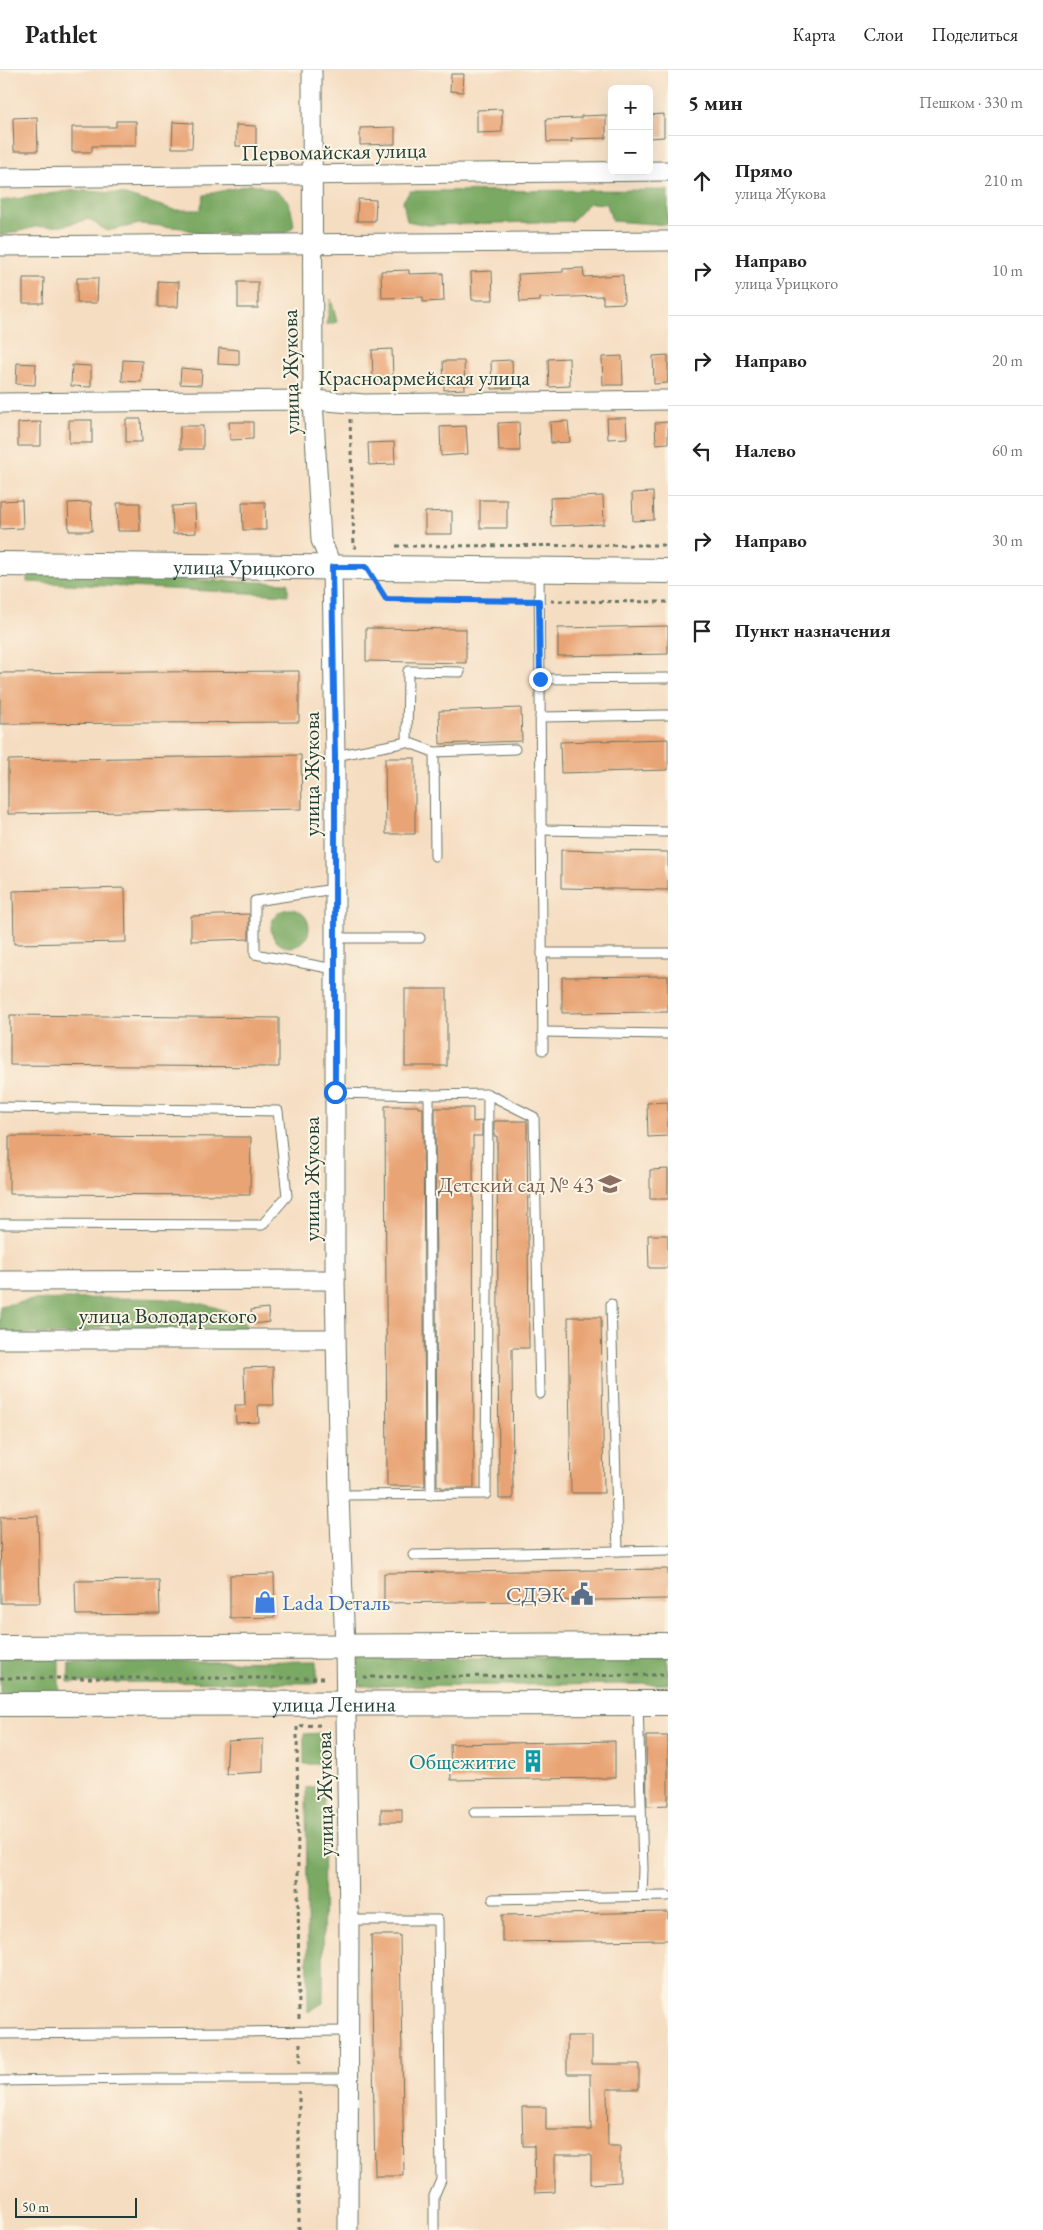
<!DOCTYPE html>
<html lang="ru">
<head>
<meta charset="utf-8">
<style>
	:root { --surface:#fff; --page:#f2f2f2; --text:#222; --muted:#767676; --line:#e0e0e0 }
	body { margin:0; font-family:"EB Garamond",serif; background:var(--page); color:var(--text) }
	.controls { position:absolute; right:15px; top:15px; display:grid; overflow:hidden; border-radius:8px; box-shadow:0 5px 20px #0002 }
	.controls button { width:45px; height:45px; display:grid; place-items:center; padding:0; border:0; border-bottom:1px solid var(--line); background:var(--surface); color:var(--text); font:25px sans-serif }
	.scale { position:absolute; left:15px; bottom:12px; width:122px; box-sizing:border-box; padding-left:5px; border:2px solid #1f3d34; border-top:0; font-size:14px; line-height:18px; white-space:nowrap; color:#1f3d34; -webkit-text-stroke:4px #fcf5e5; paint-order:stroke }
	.stop { position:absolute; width:15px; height:15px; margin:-11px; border:4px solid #1a73e8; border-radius:50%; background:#fff }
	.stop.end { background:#1a73e8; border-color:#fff; box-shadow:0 1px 5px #0008 }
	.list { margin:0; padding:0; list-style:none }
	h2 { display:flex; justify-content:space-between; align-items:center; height:65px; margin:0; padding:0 20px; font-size:21px }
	h2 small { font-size:16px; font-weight:400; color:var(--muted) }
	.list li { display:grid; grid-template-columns:32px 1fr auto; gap:15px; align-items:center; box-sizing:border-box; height:90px; padding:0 20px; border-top:1px solid var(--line) }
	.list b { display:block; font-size:19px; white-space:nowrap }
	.list p { margin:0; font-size:16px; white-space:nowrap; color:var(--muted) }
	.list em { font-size:16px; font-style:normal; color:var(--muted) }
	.icon { flex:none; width:28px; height:28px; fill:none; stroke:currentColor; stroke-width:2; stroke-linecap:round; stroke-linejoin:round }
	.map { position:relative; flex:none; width:668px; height:2160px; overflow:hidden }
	header { display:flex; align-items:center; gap:30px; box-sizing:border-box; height:70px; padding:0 25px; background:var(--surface); border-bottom:1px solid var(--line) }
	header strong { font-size:24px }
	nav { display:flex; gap:28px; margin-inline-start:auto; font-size:18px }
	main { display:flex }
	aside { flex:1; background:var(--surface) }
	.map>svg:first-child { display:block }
</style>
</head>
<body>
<header>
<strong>Pathlet</strong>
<nav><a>Карта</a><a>Слои</a><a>Поделиться</a></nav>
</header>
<main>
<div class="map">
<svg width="668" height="2160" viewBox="0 0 668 2160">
	<rect width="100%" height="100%" fill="#fcf5e5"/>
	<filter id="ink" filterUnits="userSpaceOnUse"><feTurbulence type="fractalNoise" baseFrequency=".02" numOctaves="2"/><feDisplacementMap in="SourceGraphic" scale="10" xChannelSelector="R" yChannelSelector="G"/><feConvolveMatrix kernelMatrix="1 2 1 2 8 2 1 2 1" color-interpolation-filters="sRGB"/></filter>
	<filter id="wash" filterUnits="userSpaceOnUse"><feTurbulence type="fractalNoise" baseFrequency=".0096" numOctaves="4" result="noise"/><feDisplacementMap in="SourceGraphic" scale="20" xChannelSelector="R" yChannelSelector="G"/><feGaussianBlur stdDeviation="1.12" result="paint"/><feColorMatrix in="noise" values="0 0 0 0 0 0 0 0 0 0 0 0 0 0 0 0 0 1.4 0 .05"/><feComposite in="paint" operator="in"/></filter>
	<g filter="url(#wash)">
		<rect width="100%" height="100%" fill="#f5ddc1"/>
		<!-- forest -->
		<g fill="#79a962" stroke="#4c734b">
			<path d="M252 114C282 122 290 123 294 156L286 163 201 164 182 158 140 154 107 161 89 149 62 156 35 157 0 166V131L77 120 122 124 175 140H200L204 125Z"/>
			<path d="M668 120V155L612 151 607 134 589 133 572 151 427 155 407 151 403 131 410 121Z"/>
			<path d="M331 229 337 252 326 255Z"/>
			<path d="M27 503 99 507 288 513V525L27 512Z"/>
			<circle cx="290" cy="858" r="19"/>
			<path d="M101 1228C143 1229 201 1224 238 1248 244 1252 249 1258 254 1264H117L107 1255 75 1265 0 1263V1236L33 1230Z"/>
			<path d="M668 1586V1614L360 1616 357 1607 359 1589Z"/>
			<rect x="0" y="1587" width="59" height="36"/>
			<path d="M317 1591V1613L68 1612 69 1593Z"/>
			<path d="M322 1663 323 1694H304V1664Z"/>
			<path d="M324 1715 323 1933 308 1942 306 1718Z"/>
		</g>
		<g id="blocks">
			<!-- building -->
			<g fill="#e9a475">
				<path d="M451 4H464L463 22 450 21Z"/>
				<path d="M502 39V62L477 63V40Z"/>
				<path d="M664 44V67L649 68V45Z"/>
				<path d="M606 45V68L571 69 572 72H547L546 49 581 48V46Z"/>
				<path d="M37 47 38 81H14L13 48Z"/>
				<path d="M116 51H136V76H92V82H72V57H116Z"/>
				<path d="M173 52 193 53 192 78H172Z"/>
				<path d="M236 55 256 56V76H236Z"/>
				<path d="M395 57V74L360 75V58Z"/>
				<path d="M358 129 376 130 375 151H357Z"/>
				<path d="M583 198 584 207 623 205 624 233 603 234V226L540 228V231L520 232 518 204 563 202V199Z"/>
				<path d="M409 200V204L443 203 444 231 423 232V227L382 228 381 201Z"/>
				<path d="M492 201 493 230H472L471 202Z"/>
				<path d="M23 208H44L43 233H23Z"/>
				<path d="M77 208H98L97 233H77Z"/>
				<path d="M158 211 179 212 178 237H158Z"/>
				<rect x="238" y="212" width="20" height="26"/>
				<path d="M219 278 239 280V295L218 294Z"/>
				<path d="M392 279 393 308H373L372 280Z"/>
				<path d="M668 285V313L654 314 653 286Z"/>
				<path d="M622 286 623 315H603L602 287Z"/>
				<path d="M569 288 570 316 549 317 548 289Z"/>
				<path d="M123 290 142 291 141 312 122 311Z"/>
				<path d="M512 290 513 318 492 319 491 291Z"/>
				<path d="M443 291H464L465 319 444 320Z"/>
				<path d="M17 293 36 294 35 315 16 314Z"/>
				<path d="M72 295 91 296V317L71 316Z"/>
				<path d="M181 298 202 300 201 315 180 314Z"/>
				<path d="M607 348H626L627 368 608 369Z"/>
				<path d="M126 349H141L142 372H126Z"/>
				<rect x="69" y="350" width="23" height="23"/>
				<path d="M568 351 570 372 551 373 550 352Z"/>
				<path d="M41 352V376H18V353Z"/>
				<path d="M229 352H253V369L230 370Z"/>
				<path d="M519 352 520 381H499L498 353Z"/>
				<path d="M668 352V373L656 374 655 353Z"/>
				<rect x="180" y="356" width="23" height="23"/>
				<path d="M466 356 468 384 441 386 440 357Z"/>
				<path d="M394 372 395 394 369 395 368 373Z"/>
				<path d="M653 422 654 450 633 451 632 423Z"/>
				<path d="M603 426 604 454 551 456 550 428Z"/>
				<path d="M22 430 23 458 0 459V431Z"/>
				<rect x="480" y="430" width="27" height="28"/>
				<path d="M91 432 92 461H69L68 433Z"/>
				<path d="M242 432H265L266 460H243Z"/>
				<path d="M117 433H140V461H118Z"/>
				<path d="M195 435 196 463 173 464 172 436Z"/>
				<path d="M452 441V464H425V442Z"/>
				<path d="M668 556V584L558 586V558Z"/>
				<path d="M366 558 466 559V593L366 591Z"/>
				<path d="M299 601V652L0 654V603Z"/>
				<path d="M521 638 522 671 440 674 439 641Z"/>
				<path d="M668 669V700L561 703 560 672Z"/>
				<path d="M301 685 302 739 8 744V690Z"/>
				<path d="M385 688H415V764H386Z"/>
				<path d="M561 780 668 782V820L561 818Z"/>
				<path d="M125 818 126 872 14 874 13 821Z"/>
				<path d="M249 844V869L191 871V846Z"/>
				<path d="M668 906V942L562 943V907Z"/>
				<rect x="405" y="919" width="42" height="77"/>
				<path d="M10 945 279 948V997L10 995Z"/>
				<path d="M668 1032V1066L648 1067 647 1033Z"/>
				<path d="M385 1036H418V1038H423L425 1416H387Z"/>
				<path d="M435 1038H473V1052L482 1051V1066H473L474 1418H441V1416H437Z"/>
				<path d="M494 1051H527L529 1278H512L513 1429H499L497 1066H494Z"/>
				<path d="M9 1066 251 1067 250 1125 9 1124Z"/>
				<path d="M668 1099V1129H650V1100Z"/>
				<path d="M648 1165H668V1198H649Z"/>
				<path d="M268 1238 269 1252 253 1254 251 1240Z"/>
				<path d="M568 1247H601L604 1423H571Z"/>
				<path d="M273 1297 274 1335H258L259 1352 236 1353 235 1335H245L244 1298Z"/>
				<path d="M38 1446 40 1533H1L0 1447Z"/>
				<path d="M668 1499V1529L384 1533V1503Z"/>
				<path d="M274 1504 275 1547 230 1548V1505Z"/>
				<path d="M159 1510 160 1544 76 1545 75 1511Z"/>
				<path d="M646 1666H668V1735L647 1736Z"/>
				<path d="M263 1669V1702L226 1704 228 1671Z"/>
				<path d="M615 1671V1708L451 1710 450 1674Z"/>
				<rect x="381" y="1739" width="21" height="13"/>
				<path d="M668 1842V1870L502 1872V1845Z"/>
				<path d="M371 1865H400L404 2106H375Z"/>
				<path d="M567 1966H592V1994H639V2019H607L608 2076H620V2112L591 2114V2085H555V2122L535 2123 534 2076H523L522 2037H546V2060H591L590 2004H567Z"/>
			</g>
		</g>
	</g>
	<g filter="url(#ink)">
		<use href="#blocks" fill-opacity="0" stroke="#6a7565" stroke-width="1"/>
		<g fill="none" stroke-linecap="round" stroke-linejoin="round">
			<defs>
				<g id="service">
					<path d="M539 500 543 980"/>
					<path d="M540 609 668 608"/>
					<path d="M540 647 668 645"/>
					<path d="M407 672 408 601 460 602"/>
					<path d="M434 682 515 679"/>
					<path d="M335 686 407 672 434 682 435 786"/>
					<path d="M541 760 668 762"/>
					<path d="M334 868H420"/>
					<path d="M542 883H668"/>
					<path d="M334 899 255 884V831L334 819"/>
					<path d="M543 962 668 964"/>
					<path d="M335 1023 429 1025 488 1024 534 1047 540 1324"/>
					<path d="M429 1025 431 1425"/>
					<path d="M0 1037 278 1041 287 1126 262 1155 0 1154"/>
					<path d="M611 1234 618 1481"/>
					<path d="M339 1425 486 1424 488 1024"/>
					<path d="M413 1485 668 1480"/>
					<path d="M638 1633 643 1799 642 1826"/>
					<path d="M474 1742 641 1740"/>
					<path d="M493 1829 668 1826"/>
					<path d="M349 1850H438L441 2110 434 2126V2160"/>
					<path d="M0 1964 349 1961"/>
					<path d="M0 2011 138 2009H349"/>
				</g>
				<g id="minor">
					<path d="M312 0 313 330 321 470 332 497 335 686V1210L339 1425 345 1577 349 1850 348 2160"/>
					<path d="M0 108 668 101"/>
					<path d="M0 176 668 171"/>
					<path d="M0 333 313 330 364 334 668 330"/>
					<path d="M0 1211 335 1210"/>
					<path d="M0 1269H336"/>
				</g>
				<g id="tertiary">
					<path id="s1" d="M0 494 668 501"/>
					<path d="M0 1578 668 1575"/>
					<path id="s2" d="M0 1634 668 1633"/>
				</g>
			</defs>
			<!-- service casing -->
			<use href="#service" stroke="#6a7565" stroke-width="11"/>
			<!-- minor casing -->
			<use href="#minor" stroke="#6a7565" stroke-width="21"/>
			<!-- tertiary casing -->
			<use href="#tertiary" stroke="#6a7565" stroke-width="26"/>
			<!-- path -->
			<g stroke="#6a7565" stroke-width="3" stroke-dasharray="4 4" stroke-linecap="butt">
				<path d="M350 349 354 477H357"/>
				<path d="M396 476 668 475"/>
				<path d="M378 517 386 529 527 531"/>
				<path d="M551 531 668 532"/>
				<path d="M363 1607 668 1605"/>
				<path d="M0 1608H328"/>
				<path d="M299 1949 297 1656 320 1655"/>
				<path d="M300 1973V1997"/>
				<path d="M299 2160V2021"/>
			</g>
			<!-- service -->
			<use href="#service" stroke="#fff" stroke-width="9"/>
			<!-- minor -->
			<use href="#minor" stroke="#fff" stroke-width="19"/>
			<!-- tertiary -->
			<use href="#tertiary" stroke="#fff" stroke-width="24"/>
		</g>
	</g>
	<g fill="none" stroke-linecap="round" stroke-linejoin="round" filter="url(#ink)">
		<!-- route -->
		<path stroke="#1a73e8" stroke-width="6" d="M335 1022V686L332 497H366L386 529 539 531 540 609"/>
	</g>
	<!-- icons -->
	<defs>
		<symbol id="school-bare" viewBox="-9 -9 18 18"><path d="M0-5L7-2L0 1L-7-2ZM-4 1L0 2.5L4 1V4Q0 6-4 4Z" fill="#8d6e63" stroke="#fcf5e5" stroke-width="2.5" paint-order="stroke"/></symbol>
		<symbol id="civic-bare" viewBox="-9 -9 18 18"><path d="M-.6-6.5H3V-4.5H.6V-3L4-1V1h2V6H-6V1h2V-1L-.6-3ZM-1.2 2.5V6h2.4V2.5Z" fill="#5c6f8a" stroke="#fcf5e5" stroke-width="2.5" paint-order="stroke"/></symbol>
		<symbol id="shop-bare" viewBox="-9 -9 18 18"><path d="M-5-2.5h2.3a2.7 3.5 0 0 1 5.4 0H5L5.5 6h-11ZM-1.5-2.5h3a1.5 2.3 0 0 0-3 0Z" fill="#3f7fe0" stroke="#fcf5e5" stroke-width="2.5" paint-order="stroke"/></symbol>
		<symbol id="building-bare" viewBox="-9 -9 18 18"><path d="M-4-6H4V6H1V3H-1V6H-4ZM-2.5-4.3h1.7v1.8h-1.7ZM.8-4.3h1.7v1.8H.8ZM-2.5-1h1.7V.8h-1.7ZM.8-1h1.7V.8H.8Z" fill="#0f9aa8" stroke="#fcf5e5" stroke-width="2.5" paint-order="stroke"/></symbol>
	</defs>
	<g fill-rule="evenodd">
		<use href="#school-bare" x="594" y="1098" width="32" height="32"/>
		<use href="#civic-bare" x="566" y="1508" width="32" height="32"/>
		<use href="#shop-bare" x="249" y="1516" width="32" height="32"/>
		<use href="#building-bare" x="517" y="1675" width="32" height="32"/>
	</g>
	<g text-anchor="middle" stroke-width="4" stroke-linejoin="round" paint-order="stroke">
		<!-- street labels -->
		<g font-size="22" fill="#1f3d34" stroke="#fcf5e5">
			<text transform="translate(334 81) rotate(-1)" y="8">Первомайская улица</text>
			<text transform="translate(290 302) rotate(-91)" y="8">улица Жукова</text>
			<text x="424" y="315">Красноармейская улица</text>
			<text dy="8" stroke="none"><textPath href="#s1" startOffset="244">улица Урицкого</textPath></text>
			<text transform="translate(311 704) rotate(-90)" y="8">улица Жукова</text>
			<text transform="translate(311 1109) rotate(-90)" y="8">улица Жукова</text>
			<text x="168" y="1253">улица Володарского</text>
			<text dy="8" stroke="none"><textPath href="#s2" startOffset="334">улица Ленина</textPath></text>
			<text transform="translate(324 1724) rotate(-91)" y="8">улица Жукова</text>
		</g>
		<!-- education labels -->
		<g font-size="22" fill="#785e54" stroke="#fcf5e5" text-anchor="end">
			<text x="594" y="1122">Детский сад № 43</text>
		</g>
		<!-- service labels -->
		<g font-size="22" fill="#4e5e75" stroke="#fcf5e5" text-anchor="end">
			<text x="566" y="1532">СДЭК</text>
		</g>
		<!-- shop labels -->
		<g font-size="22" fill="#366cbe" stroke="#fcf5e5" text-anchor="start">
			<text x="282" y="1540">Lada Dеталь</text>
		</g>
		<!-- culture labels -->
		<g font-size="22" fill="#0d838f" stroke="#fcf5e5" text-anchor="end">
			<text x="516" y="1699">Общежитие</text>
		</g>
	</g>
</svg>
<div class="controls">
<button>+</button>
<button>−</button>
</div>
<div class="scale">50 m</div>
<div class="stop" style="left:335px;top:1022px"></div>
<div class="stop end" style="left:540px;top:609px"></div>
</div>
<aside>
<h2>5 мин<small>Пешком · 330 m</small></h2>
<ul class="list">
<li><svg class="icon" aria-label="ahead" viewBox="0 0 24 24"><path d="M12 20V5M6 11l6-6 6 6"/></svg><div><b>Прямо</b><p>улица Жукова</p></div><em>210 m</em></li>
<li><svg class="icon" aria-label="right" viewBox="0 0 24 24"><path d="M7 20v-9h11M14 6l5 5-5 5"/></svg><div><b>Направо</b><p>улица Урицкого</p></div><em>10 m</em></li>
<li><svg class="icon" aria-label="right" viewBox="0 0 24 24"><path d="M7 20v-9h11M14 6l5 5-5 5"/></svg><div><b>Направо</b></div><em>20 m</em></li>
<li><svg class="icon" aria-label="left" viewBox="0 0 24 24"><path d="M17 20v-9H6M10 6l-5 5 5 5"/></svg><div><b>Налево</b></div><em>60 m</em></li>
<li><svg class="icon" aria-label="right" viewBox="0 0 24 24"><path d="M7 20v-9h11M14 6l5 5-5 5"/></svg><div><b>Направо</b></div><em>30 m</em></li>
<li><svg class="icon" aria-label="arrive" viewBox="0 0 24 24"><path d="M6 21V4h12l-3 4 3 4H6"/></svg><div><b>Пункт назначения</b></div></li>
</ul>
</aside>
</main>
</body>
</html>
